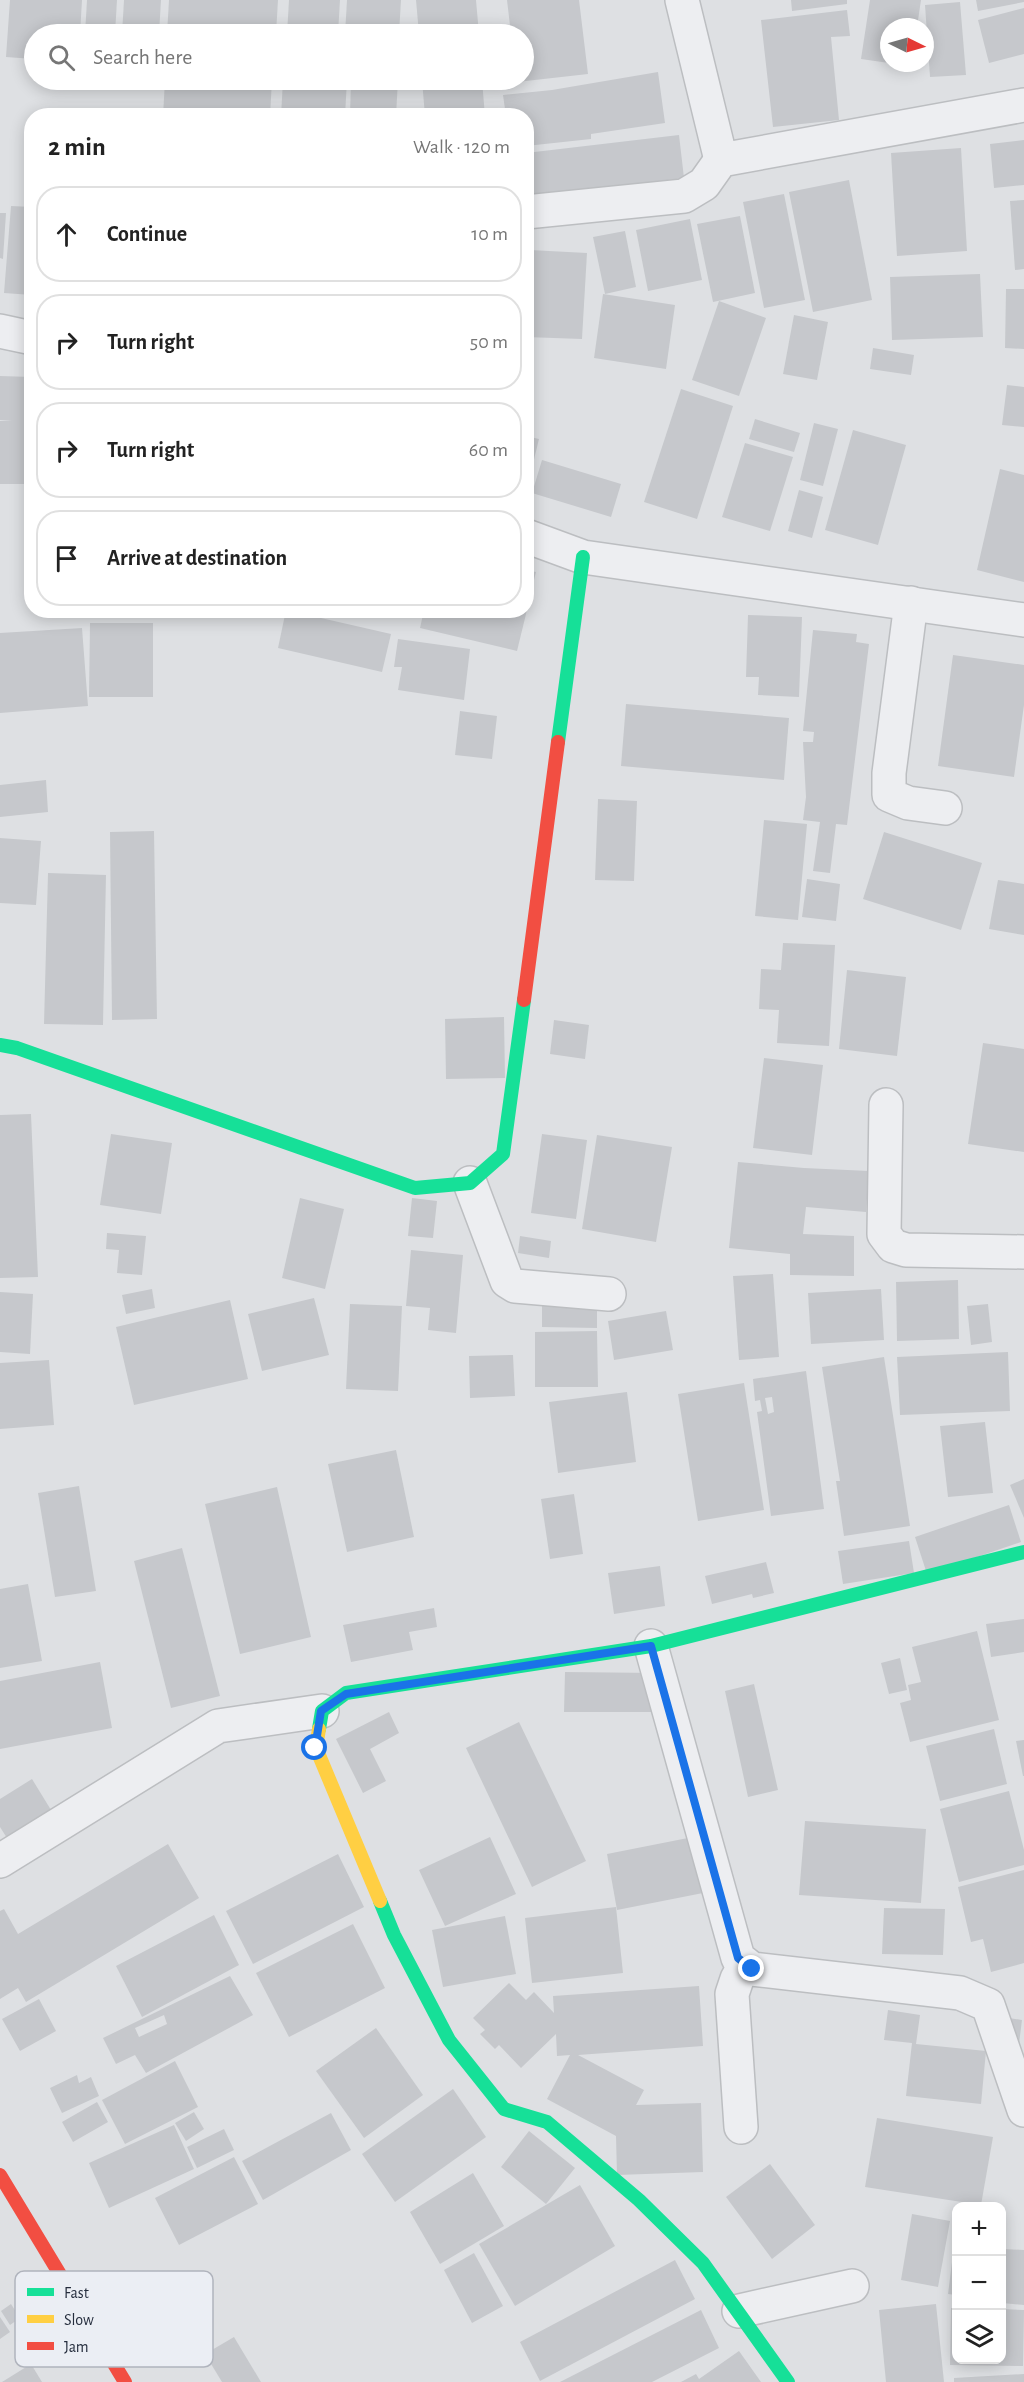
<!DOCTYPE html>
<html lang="en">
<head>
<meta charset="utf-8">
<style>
	:root { --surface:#fff; --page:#f6f6f6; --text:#222; --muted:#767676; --line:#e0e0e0 }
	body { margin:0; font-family:"Alegreya Sans",sans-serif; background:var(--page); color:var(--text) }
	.controls { position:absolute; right:18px; bottom:18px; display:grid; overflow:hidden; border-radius:12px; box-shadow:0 3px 15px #0003 }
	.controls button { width:54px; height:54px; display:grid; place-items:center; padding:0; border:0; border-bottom:2px solid var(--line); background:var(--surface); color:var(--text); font:30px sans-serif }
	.compass { position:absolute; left:880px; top:18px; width:54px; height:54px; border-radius:50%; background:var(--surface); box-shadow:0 3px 15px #0003; rotate:95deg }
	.stop { position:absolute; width:18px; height:18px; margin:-14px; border:4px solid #1a73e8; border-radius:50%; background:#fff }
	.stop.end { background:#1a73e8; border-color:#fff; box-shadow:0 2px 6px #0008 }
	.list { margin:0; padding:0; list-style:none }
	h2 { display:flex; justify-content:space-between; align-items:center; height:78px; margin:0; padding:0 24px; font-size:26px }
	h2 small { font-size:20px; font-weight:400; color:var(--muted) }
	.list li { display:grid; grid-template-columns:39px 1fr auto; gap:18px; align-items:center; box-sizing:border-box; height:96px; margin:0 12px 12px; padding:0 12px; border:2px solid var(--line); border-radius:24px }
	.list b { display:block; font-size:22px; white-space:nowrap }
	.list em { font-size:20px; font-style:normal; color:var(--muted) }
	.icon { flex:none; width:33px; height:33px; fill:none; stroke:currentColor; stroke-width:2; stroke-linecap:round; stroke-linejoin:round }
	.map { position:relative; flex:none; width:1024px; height:2382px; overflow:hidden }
	.search { position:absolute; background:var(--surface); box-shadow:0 3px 15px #0003; left:24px; top:24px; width:510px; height:66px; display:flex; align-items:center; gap:15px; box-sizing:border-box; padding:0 21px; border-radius:33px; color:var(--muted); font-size:22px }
	.panel { position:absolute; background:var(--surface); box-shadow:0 3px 15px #0003; left:24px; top:108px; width:510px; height:510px; border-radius:24px }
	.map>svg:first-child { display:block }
</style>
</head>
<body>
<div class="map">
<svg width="1024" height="2382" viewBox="0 0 1024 2382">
	<rect width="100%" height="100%" fill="#dee0e3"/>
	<!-- building -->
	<g fill="#c6c8cc" fill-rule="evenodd">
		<path d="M10 0H82L80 34H34V59L6 57Z"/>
		<path d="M87 0H117L115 34H85Z"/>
		<path d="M124 0H161L159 34H122Z"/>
		<path d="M169 0H278L276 34H167Z"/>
		<path d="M289 0H340L338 34H287Z"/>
		<path d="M347 0H401L399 34H345Z"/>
		<path d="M416 0H476L479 34H419Z"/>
		<path d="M507 0H579L588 74 517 82V80H524V34H511Z"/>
		<path d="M791 0H847V4L792 11Z"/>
		<path d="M870 0H921L917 27H889V63L861 59Z"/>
		<path d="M976 0H1024V2L978 11Z"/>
		<path d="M960 2 966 75 930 77 925 5Z"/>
		<path d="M1024 8V54L989 63 978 20Z"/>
		<path d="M847 10 850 36 831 37 839 120 773 127 761 20Z"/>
		<path d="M658 72 665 123 591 134V139L526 146V116H506L503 95 552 90Z"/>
		<path d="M165 80H272L270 116H163Z"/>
		<path d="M283 80H347L345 116H281Z"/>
		<path d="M351 80H398L396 116H350Z"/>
		<path d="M422 80H482L485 116H425Z"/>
		<path d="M679 135 684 178 605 188 526 204V153Z"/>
		<path d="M1024 140V185L994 188 990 144Z"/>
		<path d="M961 148 967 251 897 256 891 153Z"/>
		<path d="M849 180 872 300 813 312 789 192Z"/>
		<path d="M784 194 805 300 764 308 743 202Z"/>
		<path d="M1024 200V269L1015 270 1010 201Z"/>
		<path d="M11 206 32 207V295L4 293Z"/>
		<path d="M0 213H6L3 259 0 258Z"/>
		<path d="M740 216 755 293 713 302 697 224Z"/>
		<path d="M690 219 702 280 648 291 636 230Z"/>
		<path d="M625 231 636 287 605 294 593 237Z"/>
		<path d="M530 250 587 253 582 339 526 337Z"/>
		<path d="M980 274 983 337 892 340 890 277Z"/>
		<path d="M1006 289H1024V349L1005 348Z"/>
		<path d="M603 294 675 305 666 369 594 358Z"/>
		<path d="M719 301 766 318 739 396 692 380Z"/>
		<path d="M794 315 828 322 817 380 783 374Z"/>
		<path d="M873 348 914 355 911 375 870 369Z"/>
		<path d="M0 376 32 377V484H0V421H12L0 420Z"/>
		<path d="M1007 385 1024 387V427L1002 425Z"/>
		<path d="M681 389 733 406 697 519 644 502Z"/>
		<path d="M755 419 800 433 794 452 749 439Z"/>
		<path d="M814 423 838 429 823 486 800 480Z"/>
		<path d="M853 430 906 445 878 545 825 530Z"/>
		<path d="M526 436 539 439 527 488H526Z"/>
		<path d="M745 443 793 457 770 531 722 517Z"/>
		<path d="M542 460 621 484 611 517 532 493Z"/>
		<path d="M1000 469 1024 475V582L977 570Z"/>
		<path d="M799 490 823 497 812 538 788 531Z"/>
		<path d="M32 508V595H27L25 509Z"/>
		<path d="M526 570 536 572 527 608H526Z"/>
		<path d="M286 610 391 634 382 672 278 648Z"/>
		<path d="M424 610H527L517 651 420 628Z"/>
		<path d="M748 615 802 617 799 697 758 695 759 677H746Z"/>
		<path d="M90 623H153V697H89Z"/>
		<path d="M82 628 88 706 0 713V633Z"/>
		<path d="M813 630 857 634 856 642 869 644 847 825 836 824 830 873 813 871 820 822 803 820 806 797 803 742H813L814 732 803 731Z"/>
		<path d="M398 639 470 649 464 700 398 690 402 667H394Z"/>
		<path d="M953 655 1024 665V705L1014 777 938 766Z"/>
		<path d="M626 704 789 718 784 780 621 766Z"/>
		<path d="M460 711 497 716 492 759 455 755Z"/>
		<path d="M46 780 48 812 0 817V785Z"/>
		<path d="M598 799 637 801 634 881 595 880Z"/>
		<path d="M764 820 807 824 798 920 755 916Z"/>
		<path d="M154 831 157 1019 112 1020 110 832Z"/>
		<path d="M884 832 982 863 961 930 863 899Z"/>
		<path d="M0 838 41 841 36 905 0 903Z"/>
		<path d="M48 873 106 875 103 1025 44 1024Z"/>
		<path d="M807 879 840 884 836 921 802 917Z"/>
		<path d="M998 880 1024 884V935L989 929Z"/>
		<path d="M783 943 835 945 829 1046 777 1043 779 1010 759 1009 761 969 781 970Z"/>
		<path d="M847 970 906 977 897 1056 839 1049Z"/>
		<path d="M504 1017 505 1078 446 1079 445 1019Z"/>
		<path d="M554 1020 589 1025 585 1059 550 1054Z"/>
		<path d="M983 1043 1024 1049V1152L968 1144Z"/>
		<path d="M764 1058 823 1065 812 1155 753 1148Z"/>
		<path d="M31 1114 38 1277 0 1278V1115Z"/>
		<path d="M111 1134 172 1143 161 1214 100 1205Z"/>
		<path d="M542 1134 587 1140 576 1219 531 1213Z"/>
		<path d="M597 1135 672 1147 656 1242 582 1229Z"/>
		<path d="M738 1162 804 1168 869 1171 866 1212 806 1207 803 1234 854 1236V1276L790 1275V1254L729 1248Z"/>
		<path d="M300 1198 344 1209 325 1289 282 1278Z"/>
		<path d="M412 1198 437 1201 433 1238 408 1236Z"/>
		<path d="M107 1233 146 1236 142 1275 117 1273 119 1250 106 1249Z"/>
		<path d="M520 1236 551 1241 549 1258 518 1253Z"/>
		<path d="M411 1250 463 1255 456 1333 428 1330 430 1308 406 1306Z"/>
		<path d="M773 1274 779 1357 739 1360 733 1276Z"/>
		<path d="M958 1280 959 1339 897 1341 896 1282Z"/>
		<path d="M152 1289 155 1308 126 1314 122 1295Z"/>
		<path d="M881 1289 884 1340 811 1344 808 1293Z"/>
		<path d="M0 1292 33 1294 30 1354 0 1352Z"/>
		<path d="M314 1298 329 1355 262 1371 248 1314Z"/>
		<path d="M230 1300 248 1379 134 1405 116 1327Z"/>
		<path d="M350 1304 402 1306 398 1391 346 1389Z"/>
		<path d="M542 1304 597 1305V1328L542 1327Z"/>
		<path d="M988 1304 992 1342 971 1345 967 1306Z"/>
		<path d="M666 1311 673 1350 614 1360 608 1321Z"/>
		<path d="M597 1331 598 1387H535V1332Z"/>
		<path d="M1008 1352 1010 1411 900 1415 897 1357Z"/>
		<path d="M513 1355 515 1396 470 1398 469 1356Z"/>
		<path d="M884 1357 910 1526 844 1536 836 1481H840L822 1367Z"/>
		<path d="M49 1360 54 1425 0 1429V1363Z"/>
		<path d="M806 1371 824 1509 771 1516 757 1412 762 1411 760 1400 755 1401 753 1379ZM772 1397 774 1412 768 1414 765 1398Z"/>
		<path d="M744 1383 764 1510 698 1521 678 1394Z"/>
		<path d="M627 1392 636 1462 558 1473 549 1402Z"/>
		<path d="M985 1422 993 1493 948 1497 940 1426Z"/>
		<path d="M396 1450 414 1537 347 1552 328 1464Z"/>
		<path d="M1024 1479V1518L1010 1485Z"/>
		<path d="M79 1486 96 1591 55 1597 38 1493Z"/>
		<path d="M277 1487 311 1637 240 1654 205 1504Z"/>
		<path d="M574 1494 583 1554 550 1559 541 1499Z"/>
		<path d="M1009 1505 1021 1542 927 1574 915 1537Z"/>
		<path d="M909 1541 914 1573 843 1584 838 1551Z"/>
		<path d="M182 1548 220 1696 171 1708 134 1561Z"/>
		<path d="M766 1562 774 1593 753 1598 752 1594 712 1604 705 1576Z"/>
		<path d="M660 1566 665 1606 614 1614 608 1573Z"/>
		<path d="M28 1584 42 1661 0 1668V1589Z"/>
		<path d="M434 1608 437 1627 409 1632 413 1650 351 1662 343 1625Z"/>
		<path d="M1024 1619V1652L991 1657 986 1624Z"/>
		<path d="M977 1631 999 1720 910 1742 900 1703 911 1700 908 1685 921 1682 912 1647Z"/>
		<path d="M900 1658 907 1690 889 1694 881 1663Z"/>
		<path d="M100 1662 112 1728 0 1749V1681Z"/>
		<path d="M565 1672 657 1673V1712H564Z"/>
		<path d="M754 1684 778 1790 748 1797 725 1691Z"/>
		<path d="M389 1712 399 1733 370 1749 386 1781 363 1793 336 1739Z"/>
		<path d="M519 1722 586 1861 532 1887 466 1748Z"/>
		<path d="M994 1729 1007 1784 940 1801 926 1746Z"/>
		<path d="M1024 1740V1776H1023L1016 1741Z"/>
		<path d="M32 1779 51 1810 7 1838 0 1827V1799Z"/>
		<path d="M1009 1791 1024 1850V1865L959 1882 940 1809Z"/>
		<path d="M805 1821 926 1829 921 1903 799 1895Z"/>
		<path d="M698 1836 708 1892 617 1910 607 1854Z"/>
		<path d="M490 1837 516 1894 445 1926 419 1870Z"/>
		<path d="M168 1844 199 1898 26 2002 18 1988 0 1999V1911L4 1909 18 1934Z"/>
		<path d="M338 1854 364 1907 253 1964 226 1911Z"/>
		<path d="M1024 1870V1963L991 1972 983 1939 971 1942 958 1887Z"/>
		<path d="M616 1907 623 1973 532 1983 525 1918Z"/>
		<path d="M884 1908 945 1909 943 1955 882 1954Z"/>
		<path d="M214 1915 239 1965 142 2017 116 1966Z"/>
		<path d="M505 1916 516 1974 443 1987 432 1930Z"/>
		<path d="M353 1924 385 1988 289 2037 256 1973Z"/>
		<path d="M230 1976 253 2015 146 2073 135 2055 116 2064 103 2038ZM164 2015 167 2024 139 2037 135 2028Z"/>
		<path d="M509 1983 526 2000 534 1992 554 2013 553 1996 699 1986 703 2046 578 2055 644 2090 636 2105 701 2103 703 2172 617 2175 616 2136 547 2099 570 2055 557 2056 556 2034 521 2068 499 2045 495 2049 480 2034 485 2030 473 2018Z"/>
		<path d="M39 1999 56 2031 20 2051 2 2019Z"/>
		<path d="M888 2010 920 2015 916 2044 986 2051 981 2104 906 2096 912 2043 884 2040Z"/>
		<path d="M1009 2018 1022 2020 1019 2044Z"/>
		<path d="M376 2028 423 2095 364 2138 316 2071Z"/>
		<path d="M175 2061 198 2107 125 2144 102 2100Z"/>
		<path d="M77 2075 79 2083 91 2077 99 2096 62 2113 50 2088Z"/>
		<path d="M453 2089 486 2137 395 2202 362 2154Z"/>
		<path d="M97 2102 108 2122 73 2142 62 2122Z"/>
		<path d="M194 2112 204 2129 186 2141 175 2123Z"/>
		<path d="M331 2113 351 2150 263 2200 242 2161Z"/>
		<path d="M877 2118 993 2137 981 2205 865 2187Z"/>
		<path d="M174 2125 194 2169 109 2208 89 2163Z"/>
		<path d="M224 2129 234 2150 197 2168 187 2147Z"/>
		<path d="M529 2131 575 2168 546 2204 501 2167Z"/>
		<path d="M234 2157 258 2204 179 2245 155 2198Z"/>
		<path d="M770 2164 815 2225 772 2259 726 2197Z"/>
		<path d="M473 2173 504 2226 440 2264 410 2212Z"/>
		<path d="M580 2185 615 2246 515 2306 479 2244Z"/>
		<path d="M912 2214 950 2221 938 2287 901 2280Z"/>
		<path d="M955 2238H956V2295L948 2294Z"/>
		<path d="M1003 2249 1024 2250V2305L1002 2303Z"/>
		<path d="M474 2253 503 2306 472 2323 444 2270Z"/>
		<path d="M675 2260 695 2299 540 2381 520 2342Z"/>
		<path d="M11 2304 20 2318 10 2325 1 2311Z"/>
		<path d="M936 2304 944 2382H886L879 2310Z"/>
		<path d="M951 2308H956V2360H1002V2309L1024 2310 1023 2366 950 2365Z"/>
		<path d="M701 2310 719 2348 652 2382H560Z"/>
		<path d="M0 2317 10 2332 0 2339Z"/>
		<path d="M234 2337 261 2382H222L205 2354Z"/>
		<path d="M739 2351 761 2382H681L696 2374 699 2379Z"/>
		<path d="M31 2364 42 2382H2Z"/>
		<path d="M1024 2374V2382H954V2378Z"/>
	</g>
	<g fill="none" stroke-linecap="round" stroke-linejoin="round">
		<defs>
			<g id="street">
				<path d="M682 0 721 160"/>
				<path d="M526 212 684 196 704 184 721 160 1024 105"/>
				<path d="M0 331 32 338"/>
				<path d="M526 536 583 557 1024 620"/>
				<path d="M911 603 889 773V795L908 803 945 808"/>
				<path d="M886 1105 884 1234 893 1246 906 1250 1024 1252"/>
				<path d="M470 1183 507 1281 515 1286 609 1294"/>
				<path d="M651 1646 738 1958 752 1969 960 1993 988 2005 1024 2110"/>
				<path d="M0 1861 218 1726 322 1711"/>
				<path d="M741 2127 732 1994 737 1979 745 1965"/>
				<path d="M739 2311 852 2286"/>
			</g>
		</defs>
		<!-- street casing -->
		<use href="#street" stroke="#bcbec1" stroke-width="36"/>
		<!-- street -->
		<use href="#street" stroke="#edeef1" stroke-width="33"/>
		<!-- fast -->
		<g stroke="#16e098" stroke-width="14">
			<path d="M558 742 583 557"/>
			<path d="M0 1045 17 1048 415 1188 470 1183 503 1154 524 1000"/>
			<path d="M319 1729 322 1711 346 1693 651 1646 1024 1552"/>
			<path d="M380 1901 394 1935 449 2040 504 2109 547 2122 639 2200 703 2263 788 2382"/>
		</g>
		<!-- slow -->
		<path stroke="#ffcf43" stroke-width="14" d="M319 1729 316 1748 380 1901"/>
		<!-- jam -->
		<g stroke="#f24e42" stroke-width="14">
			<path d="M524 1000 558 742"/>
			<path d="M0 2175 125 2382"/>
		</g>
	</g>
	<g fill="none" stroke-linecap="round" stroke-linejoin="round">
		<!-- route -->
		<path stroke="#1a73e8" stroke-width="8" d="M315 1748 321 1711 346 1694 651 1646 738 1958 752 1969"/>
	</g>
	<!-- legend -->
	<rect x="15" y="2271" width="198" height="96" rx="9" fill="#ebeef4" stroke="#b0b4bd" stroke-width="1.5"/>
	<rect x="27" y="2288" width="27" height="8" fill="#16e098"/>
	<rect x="27" y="2315" width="27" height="8" fill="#ffcf43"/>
	<rect x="27" y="2342" width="27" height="8" fill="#f24e42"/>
	<g font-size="16" fill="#252d3d">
		<text x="64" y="2298">Fast</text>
		<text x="64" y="2325">Slow</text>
		<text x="64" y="2352">Jam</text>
	</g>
</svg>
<div class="controls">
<button>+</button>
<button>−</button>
<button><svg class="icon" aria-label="layers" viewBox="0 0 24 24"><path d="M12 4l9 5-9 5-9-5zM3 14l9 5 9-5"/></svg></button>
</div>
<svg class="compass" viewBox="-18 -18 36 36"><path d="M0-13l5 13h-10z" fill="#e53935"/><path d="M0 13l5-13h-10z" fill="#767676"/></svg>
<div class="stop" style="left:315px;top:1748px"></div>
<div class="stop end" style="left:752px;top:1969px"></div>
<div class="search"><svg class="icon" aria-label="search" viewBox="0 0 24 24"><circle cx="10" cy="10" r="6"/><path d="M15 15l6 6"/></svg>Search here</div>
<section class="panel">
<h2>2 min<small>Walk · 120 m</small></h2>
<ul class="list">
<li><svg class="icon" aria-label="ahead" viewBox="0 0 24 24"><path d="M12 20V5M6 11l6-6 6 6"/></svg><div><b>Continue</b></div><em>10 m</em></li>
<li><svg class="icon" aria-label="right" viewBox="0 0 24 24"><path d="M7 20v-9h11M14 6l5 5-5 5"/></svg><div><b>Turn right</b></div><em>50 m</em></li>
<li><svg class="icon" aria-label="right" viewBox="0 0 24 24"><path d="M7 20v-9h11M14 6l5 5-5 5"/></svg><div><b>Turn right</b></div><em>60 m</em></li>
<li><svg class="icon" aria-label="arrive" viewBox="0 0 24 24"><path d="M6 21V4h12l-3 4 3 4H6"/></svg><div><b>Arrive at destination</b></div></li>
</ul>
</section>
</div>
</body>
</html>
